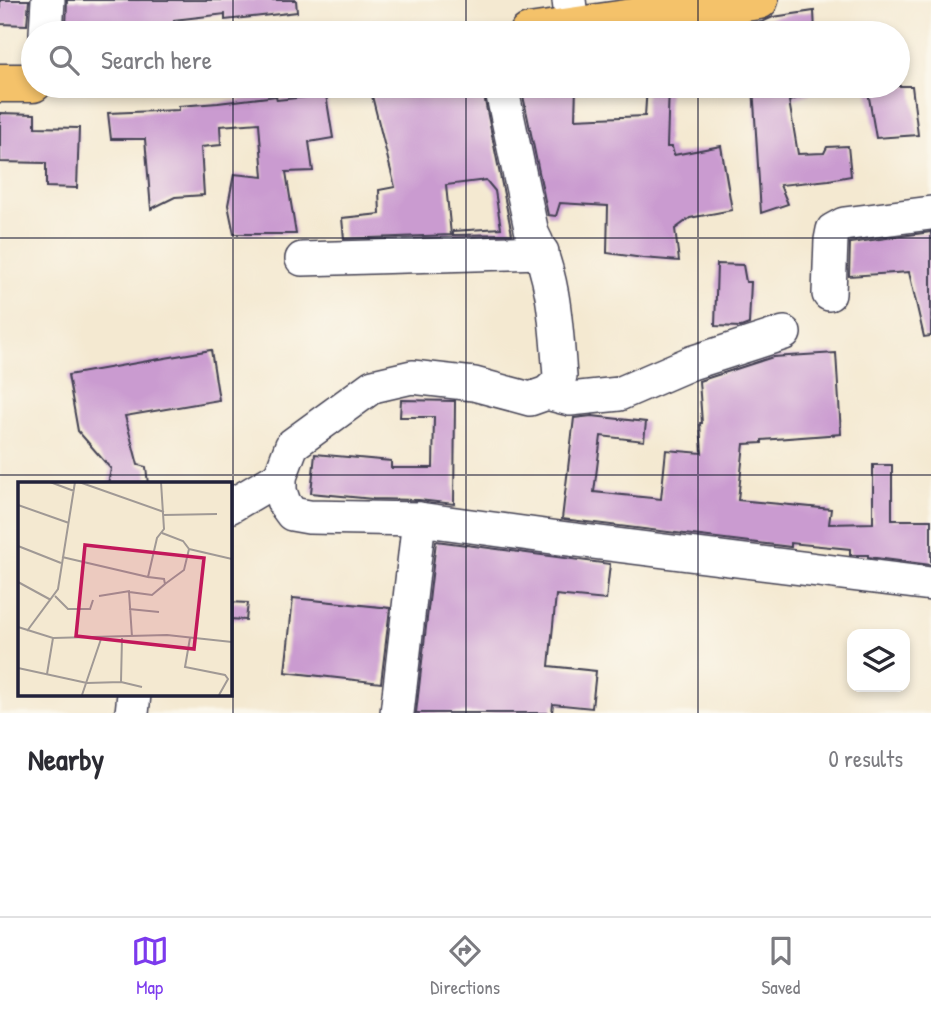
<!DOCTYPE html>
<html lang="en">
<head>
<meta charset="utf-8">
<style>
	:root { --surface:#fff; --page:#f7f7f7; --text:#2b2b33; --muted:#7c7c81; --line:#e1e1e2; --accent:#7c3aed }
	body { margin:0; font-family:"Patrick Hand",sans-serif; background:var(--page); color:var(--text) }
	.controls { position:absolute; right:21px; bottom:21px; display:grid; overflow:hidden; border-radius:14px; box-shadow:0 4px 10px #0003 }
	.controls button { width:63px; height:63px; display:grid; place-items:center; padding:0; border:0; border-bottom:2px solid var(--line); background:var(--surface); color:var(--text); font:35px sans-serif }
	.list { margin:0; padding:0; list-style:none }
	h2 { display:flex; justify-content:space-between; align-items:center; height:91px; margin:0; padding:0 28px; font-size:30px }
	h2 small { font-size:23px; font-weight:400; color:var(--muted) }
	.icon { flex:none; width:38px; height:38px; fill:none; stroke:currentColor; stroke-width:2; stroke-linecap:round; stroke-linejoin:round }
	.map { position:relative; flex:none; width:931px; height:713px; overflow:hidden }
	.search { position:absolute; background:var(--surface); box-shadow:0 4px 10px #0003; left:21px; right:21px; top:21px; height:77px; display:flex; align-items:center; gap:18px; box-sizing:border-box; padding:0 24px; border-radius:38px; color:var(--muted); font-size:26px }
	.sheet { height:203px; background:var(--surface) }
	nav { display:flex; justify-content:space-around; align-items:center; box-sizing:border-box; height:98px; border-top:2px solid var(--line); background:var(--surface); font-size:19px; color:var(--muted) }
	nav a { display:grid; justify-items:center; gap:4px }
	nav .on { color:var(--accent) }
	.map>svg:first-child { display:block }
</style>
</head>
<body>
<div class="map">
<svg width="931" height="713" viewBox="0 0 931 713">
	<rect width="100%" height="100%" fill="#fbf7ec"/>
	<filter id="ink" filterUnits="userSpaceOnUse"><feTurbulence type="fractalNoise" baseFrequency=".0143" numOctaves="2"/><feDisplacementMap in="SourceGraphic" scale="14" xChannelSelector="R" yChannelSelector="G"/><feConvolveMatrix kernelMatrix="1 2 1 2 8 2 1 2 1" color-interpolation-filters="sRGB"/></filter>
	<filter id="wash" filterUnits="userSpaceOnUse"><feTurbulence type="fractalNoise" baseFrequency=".00686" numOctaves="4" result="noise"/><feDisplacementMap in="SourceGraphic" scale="28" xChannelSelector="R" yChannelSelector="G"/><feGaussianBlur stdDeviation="1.57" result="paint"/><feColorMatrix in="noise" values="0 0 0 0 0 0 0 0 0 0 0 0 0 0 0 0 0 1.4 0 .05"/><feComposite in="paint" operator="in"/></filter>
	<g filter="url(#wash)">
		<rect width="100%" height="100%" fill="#f4e9d1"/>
		<g id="blocks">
			<!-- building -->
			<g fill="#ca9bd0">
				<path d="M0 0H29L27 25 0 24Z"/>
				<path d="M67 0H296L297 12 225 20V14L174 20 173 33 97 31V29H66Z"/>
				<path d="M814 11 815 33H732V26L762 22 773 17Z"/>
				<path d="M392 86H482L512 234 453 235V231L501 228 495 191 486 180 446 185 451 235 344 239 342 218 380 214 379 190 395 187 371 92Z"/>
				<path d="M521 86H576L575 119 645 116 647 86H669L667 147H672L674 155 721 146 732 210 690 218 675 229 679 261 643 258 607 253 608 206 560 203 556 216 548 215Z"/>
				<path d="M753 86H825L826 88 789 101 798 154 824 153 827 147 848 146 851 176 829 180 780 185 788 204 761 213Z"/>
				<path d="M867 86H912L918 135 876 138Z"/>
				<path d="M326 95 333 138 309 142 313 171 286 172 296 234H234L228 205 234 174 263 177 259 123 220 126 221 145 201 147 204 195 175 197 151 209 145 139H111L108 113 179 110V106L218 103 276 96 277 100Z"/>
				<path d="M0 113 35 114V127L79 128 77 188 46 187V163L0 162Z"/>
				<path d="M931 232V336L924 337 909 272 849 276 850 243Z"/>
				<path d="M717 264 743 265 746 282H751L749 324 741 327 715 326Z"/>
				<path d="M211 350 219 400 125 416 138 465 146 467 148 484H108L111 469 78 431 68 375Z"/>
				<path d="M836 353 841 434 762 440V443L744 444 738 500 831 509 829 524 873 523V465H892V520H931V565L868 557V555H850V549L791 543V547L562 519 574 418 592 416 646 422 644 441 601 436 594 492 661 499 666 450 702 453 700 423H702L699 381 773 357Z"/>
				<path d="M401 400 455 401 454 504 419 500 373 499 311 493 315 454 391 461V468H433L434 417H400Z"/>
				<path d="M436 541 610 564 606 600 556 595 549 666 596 671 592 708 553 704 552 713H416Z"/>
				<path d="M293 598 390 608 381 683 285 672Z"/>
				<path d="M229 602 248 603 246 620 229 619Z"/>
			</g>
		</g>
	</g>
	<g filter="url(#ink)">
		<use href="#blocks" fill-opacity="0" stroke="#424052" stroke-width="2"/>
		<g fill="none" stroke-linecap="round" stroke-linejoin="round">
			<defs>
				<g id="minor">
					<path d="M569 0 572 26"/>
					<path d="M46 33 48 0"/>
					<path d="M302 259 542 252"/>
					<path d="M829 294 831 240 833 230 844 224 931 213"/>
					<path d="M547 393 570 399 619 394 691 363 784 333"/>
					<path d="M229 507 280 477"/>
					<path d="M419 519 309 517 292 514 284 503 280 491V477L292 445 373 386 412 377 474 384 530 399 547 393 557 384 560 376C556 328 555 277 532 233L501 86"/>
					<path d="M132 713 134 694"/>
					<path d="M397 713 419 519 552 537 931 584"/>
				</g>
				<g id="major">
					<path d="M529 33 759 0"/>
					<path d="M0 83H33"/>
				</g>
			</defs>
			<!-- minor casing -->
			<use href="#minor" stroke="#424052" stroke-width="36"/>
			<!-- major casing -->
			<use href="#major" stroke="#424052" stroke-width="41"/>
			<!-- minor -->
			<use href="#minor" stroke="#fff" stroke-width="33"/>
			<!-- major -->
			<use href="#major" stroke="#f4c26a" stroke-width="38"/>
		</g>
	</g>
	<!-- grid -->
	<path fill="none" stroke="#22223b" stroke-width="2" stroke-opacity="0.55" d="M233 0V33M466 0V33M698 0V33M233 86V713M466 86V713M698 86V713M0 238H931M0 475H931"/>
	<!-- overview -->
	<g transform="translate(18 482)">
		<rect width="214" height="214" fill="#f4e9d1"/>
		<path fill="none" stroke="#a09995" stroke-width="2" d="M32 0 56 9M61 0 146 30M0 23 51 41M146 33 199 32M144 51 165 59 171 67 166 88 147 102M0 64 43 81M171 67 214 77M44 75 130 95 139 56 146 47 143 0M0 100 33 118M37 114 50 127H72L75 118M81 114 112 109M111 127 141 130M0 145 35 156 149 153 214 160M9 149 40 107 57 0M114 155 111 110 134 113 147 102 146 97 130 95M172 156 167 185 207 193 210 197 201 213M0 186 69 201 103 200 104 156M29 192 35 156M103 200 124 205M64 213 83 157"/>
		<path fill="#c2185b" fill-opacity="0.15" stroke="#c2185b" stroke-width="3.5" d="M67 63 186 76 176 167 58 154Z"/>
		<rect width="214" height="214" fill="none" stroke="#22223b" stroke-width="3.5"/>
	</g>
</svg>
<div class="controls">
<button><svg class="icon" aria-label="layers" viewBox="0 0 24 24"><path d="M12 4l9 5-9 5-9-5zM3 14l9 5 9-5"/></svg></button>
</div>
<div class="search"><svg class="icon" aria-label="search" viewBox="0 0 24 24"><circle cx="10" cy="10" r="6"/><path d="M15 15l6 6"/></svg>Search here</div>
</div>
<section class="sheet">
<h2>Nearby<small>0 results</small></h2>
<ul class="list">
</ul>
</section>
<nav>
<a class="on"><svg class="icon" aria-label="map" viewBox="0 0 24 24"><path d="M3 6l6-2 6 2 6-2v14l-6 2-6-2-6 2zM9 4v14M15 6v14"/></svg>Map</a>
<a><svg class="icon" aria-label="directions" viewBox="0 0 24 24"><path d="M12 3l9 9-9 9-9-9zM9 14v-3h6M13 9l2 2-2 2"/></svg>Directions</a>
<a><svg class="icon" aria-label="saved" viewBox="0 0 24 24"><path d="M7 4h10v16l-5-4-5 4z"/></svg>Saved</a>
</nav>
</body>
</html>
